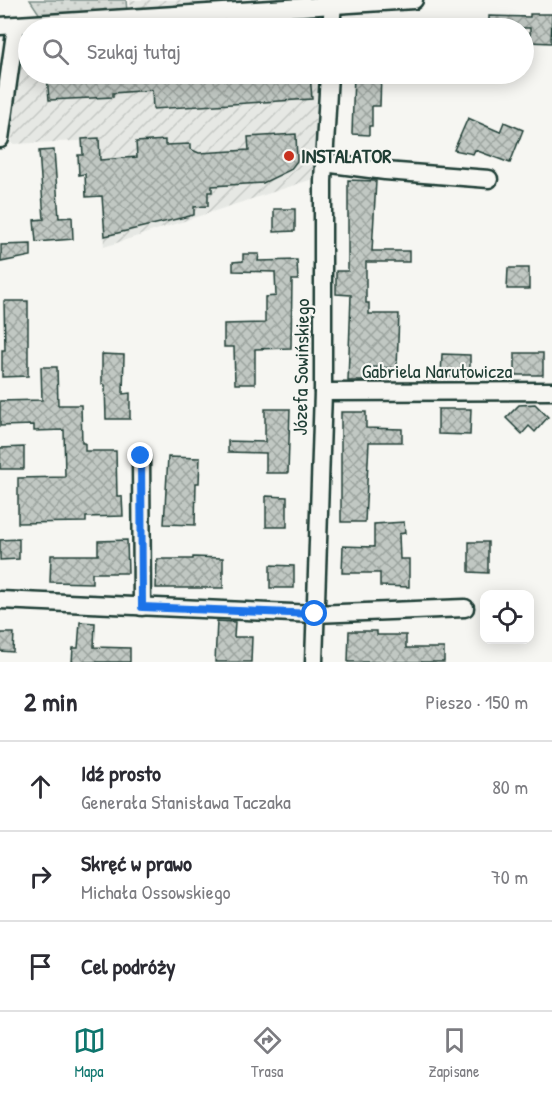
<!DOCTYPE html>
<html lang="pl">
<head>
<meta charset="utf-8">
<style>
	:root { --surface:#fff; --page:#f2f2f3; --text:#2b2b33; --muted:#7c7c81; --line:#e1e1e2; --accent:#0f766e }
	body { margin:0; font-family:"Patrick Hand",sans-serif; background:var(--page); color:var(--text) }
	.controls { position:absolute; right:18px; bottom:18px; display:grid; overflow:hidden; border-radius:12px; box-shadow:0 3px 15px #0003 }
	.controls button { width:54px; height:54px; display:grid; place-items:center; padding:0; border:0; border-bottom:2px solid var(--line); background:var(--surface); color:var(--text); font:30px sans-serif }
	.stop { position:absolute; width:18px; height:18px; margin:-14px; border:4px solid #1a73e8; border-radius:50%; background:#fff }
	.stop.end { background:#1a73e8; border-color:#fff; box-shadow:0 2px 6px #0008 }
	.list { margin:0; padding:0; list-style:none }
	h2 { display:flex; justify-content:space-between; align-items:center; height:78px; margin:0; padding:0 24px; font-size:26px }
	h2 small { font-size:20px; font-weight:400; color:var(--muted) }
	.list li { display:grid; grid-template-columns:39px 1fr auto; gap:18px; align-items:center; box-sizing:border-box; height:90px; padding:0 24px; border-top:2px solid var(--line) }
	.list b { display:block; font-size:22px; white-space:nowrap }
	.list p { margin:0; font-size:20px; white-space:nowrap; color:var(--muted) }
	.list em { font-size:20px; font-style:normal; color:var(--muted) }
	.icon { flex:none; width:33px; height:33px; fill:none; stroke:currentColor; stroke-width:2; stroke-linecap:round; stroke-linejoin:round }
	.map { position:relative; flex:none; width:552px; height:662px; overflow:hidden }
	.search { position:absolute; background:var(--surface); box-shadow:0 3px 15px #0003; left:18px; right:18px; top:18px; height:66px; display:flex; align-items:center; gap:15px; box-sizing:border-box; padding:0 21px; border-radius:33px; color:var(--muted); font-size:22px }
	.sheet { height:348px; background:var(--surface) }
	nav { display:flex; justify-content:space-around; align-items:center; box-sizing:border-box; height:84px; border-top:2px solid var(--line); background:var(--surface); font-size:16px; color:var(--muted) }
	nav a { display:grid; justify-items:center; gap:3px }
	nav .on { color:var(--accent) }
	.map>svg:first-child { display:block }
</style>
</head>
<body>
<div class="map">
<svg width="552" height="662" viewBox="0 0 552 662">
	<defs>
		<pattern id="industrial-furrows" width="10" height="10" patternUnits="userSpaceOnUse" patternTransform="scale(1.5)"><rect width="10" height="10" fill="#e6e8e4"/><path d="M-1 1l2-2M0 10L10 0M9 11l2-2" fill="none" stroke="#c5c8c4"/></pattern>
		<pattern id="grass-dots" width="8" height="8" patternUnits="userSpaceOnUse" patternTransform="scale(1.5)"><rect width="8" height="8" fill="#d6dbd6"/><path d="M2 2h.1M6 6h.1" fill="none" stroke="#b7bdb8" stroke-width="1.8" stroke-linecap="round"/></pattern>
		<pattern id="building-cross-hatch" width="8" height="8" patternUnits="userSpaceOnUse" patternTransform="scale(1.5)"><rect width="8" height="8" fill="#c1c8c3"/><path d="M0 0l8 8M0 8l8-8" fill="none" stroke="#9ca49f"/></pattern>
	</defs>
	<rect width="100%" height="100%" fill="#f6f6f2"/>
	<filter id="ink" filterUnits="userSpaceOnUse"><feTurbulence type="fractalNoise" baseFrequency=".0167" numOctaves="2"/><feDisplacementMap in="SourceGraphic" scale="12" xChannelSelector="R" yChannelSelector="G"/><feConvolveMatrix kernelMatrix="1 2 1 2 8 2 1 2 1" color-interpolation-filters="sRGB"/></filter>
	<g filter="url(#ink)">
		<!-- industrial -->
		<g fill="url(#industrial-furrows)">
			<path d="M130 0H243V2L131 10Z"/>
			<path d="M314 22V28H202Z"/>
			<path d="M28 42V74H316L319 177 104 247 99 140 12 144V126L24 45Z"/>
		</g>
		<!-- grass -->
		<path fill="url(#grass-dots)" stroke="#7a8c85" stroke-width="1.5" d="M30 0H126L127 12 42 18Z"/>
		<!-- building -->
		<g fill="url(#building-cross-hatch)" stroke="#1f3d34" stroke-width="1.5">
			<path d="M530 14H552L551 43 530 42V28H489V16L530 17Z"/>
			<path d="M47 74H310L312 99 153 109 152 90 113 93V97L49 100Z"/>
			<path d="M354 74H381L380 106H372V126H369V135L352 134Z"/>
			<path d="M468 118 500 132 504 122 523 130 510 163 475 150 473 154 454 150Z"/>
			<path d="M296 134 297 161 290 170 263 183 212 186V192H208V206L194 207V215L105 236 102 196 86 197 85 174 79 175 78 155H83L82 139 99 138 100 160 137 157 136 142 165 140V145L190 144V149L199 153 249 150 248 137Z"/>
			<path d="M54 150 59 218 72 217 73 239 36 242 34 220 44 219 39 151Z"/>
			<path d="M348 180 376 181 372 251H409V262H366V303H369V314H399L397 368 370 367V381H348L351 295 336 294V271H348Z"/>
			<path d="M274 209H295V231L274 232Z"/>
			<path d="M31 244V256L1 262V245Z"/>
			<path d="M243 254H259L258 261 297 260 298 280H292L291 348 255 349V384H235L234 347H224V324L265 323V297L276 296 275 272 233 271V262L243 261Z"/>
			<path d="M508 268H529V289H507Z"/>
			<path d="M4 301H28V376L2 377V350H5Z"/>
			<rect x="515" y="353" width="28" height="22"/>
			<path d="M102 354 124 355 123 394 130 393V419H106L105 385 102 384Z"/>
			<path d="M442 354 470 355V377H441Z"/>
			<path d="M41 367H57L58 405H81L82 443H85V451H116L117 496H122L123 516 86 517V522L18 523V478L65 477 64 430 34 431V425L0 426V401L42 400Z"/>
			<path d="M535 404 548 417 535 432 529 426 522 434 506 418 519 405Z"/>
			<path d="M265 409H290L288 473H266V453L228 452V441L265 442Z"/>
			<path d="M438 409H471L470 435 438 434Z"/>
			<path d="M341 412H366V428L402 429V442H369L365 522H341Z"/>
			<path d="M24 447V469H0V448Z"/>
			<path d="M168 457 200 458 199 483H196L195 525 164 524Z"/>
			<path d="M266 496 287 497V527H266Z"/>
			<path d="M404 522 405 533 399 534 400 559H409V587L380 586V573H342L343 546 374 547V524Z"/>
			<path d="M19 539V559L0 560V540Z"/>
			<path d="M127 540 128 573H92V583L50 582 51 555H98V541Z"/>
			<path d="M469 542H488V573L469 572Z"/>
			<path d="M193 557 223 558V588H156L157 559H193Z"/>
			<path d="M270 565 294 566V588H270Z"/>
			<path d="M217 621 235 622 234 637H252L251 662H215Z"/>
			<path d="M80 622 95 623 94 647 130 648V662H72L73 648H78Z"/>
			<path d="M349 631H377V635H406V648H444V662H348Z"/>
			<path d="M0 633H14L13 652 0 651Z"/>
		</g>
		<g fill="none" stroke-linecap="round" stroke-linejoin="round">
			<defs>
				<g id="minor">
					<path d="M0 26 414 0"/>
					<path d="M331 28 333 4"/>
					<path d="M0 139 16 26"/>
					<path d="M324 163 385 171 489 179"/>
					<path d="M323 392 552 391"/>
					<path d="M141 456 142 607"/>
					<path d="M0 600 315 614 465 608"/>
					<path d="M314 662 323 392V181L329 74"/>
				</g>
			</defs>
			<!-- minor casing -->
			<use href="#minor" stroke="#1f3d34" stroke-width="21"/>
			<!-- minor -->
			<use href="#minor" stroke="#f6f6f2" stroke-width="16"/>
		</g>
	</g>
	<g fill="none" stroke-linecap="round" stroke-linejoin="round" filter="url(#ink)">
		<!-- route -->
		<path stroke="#1a73e8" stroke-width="8" d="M141 456 142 607 315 614"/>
	</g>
	<!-- markers -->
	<circle fill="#c8321e" stroke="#f6f6f2" stroke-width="2" cx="289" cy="156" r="6"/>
	<g text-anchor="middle" stroke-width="4.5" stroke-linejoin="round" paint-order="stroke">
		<!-- poi labels -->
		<g font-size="20" font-weight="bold" fill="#1f3d34" stroke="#f6f6f2" text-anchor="start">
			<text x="301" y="163">INSTALATOR</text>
		</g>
		<!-- street labels -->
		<g font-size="20" fill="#1f3d34" stroke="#f6f6f2">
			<text transform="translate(301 367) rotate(-89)" y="7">Józefa Sowińskiego</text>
			<text x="437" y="378">Gabriela Narutowicza</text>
		</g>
	</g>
</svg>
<div class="controls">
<button><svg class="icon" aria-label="locate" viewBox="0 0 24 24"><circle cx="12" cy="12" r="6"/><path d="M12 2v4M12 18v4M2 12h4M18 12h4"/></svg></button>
</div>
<div class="stop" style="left:315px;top:614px"></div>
<div class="stop end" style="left:141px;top:456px"></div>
<div class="search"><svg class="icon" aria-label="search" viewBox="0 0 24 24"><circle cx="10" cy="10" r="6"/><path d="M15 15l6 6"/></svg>Szukaj tutaj</div>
</div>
<section class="sheet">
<h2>2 min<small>Pieszo · 150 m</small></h2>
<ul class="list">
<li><svg class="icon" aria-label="ahead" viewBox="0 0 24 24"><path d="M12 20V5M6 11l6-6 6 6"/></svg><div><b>Idź prosto</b><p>Generała Stanisława Taczaka</p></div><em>80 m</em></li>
<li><svg class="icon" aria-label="right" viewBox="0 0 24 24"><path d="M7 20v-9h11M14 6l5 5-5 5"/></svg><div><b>Skręć w prawo</b><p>Michała Ossowskiego</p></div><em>70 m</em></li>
<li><svg class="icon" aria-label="arrive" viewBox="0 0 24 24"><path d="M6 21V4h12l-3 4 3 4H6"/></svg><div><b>Cel podróży</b></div></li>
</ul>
</section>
<nav>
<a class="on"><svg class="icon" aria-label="map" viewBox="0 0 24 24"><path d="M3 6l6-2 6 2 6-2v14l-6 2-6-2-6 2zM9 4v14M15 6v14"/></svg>Mapa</a>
<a><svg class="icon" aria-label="directions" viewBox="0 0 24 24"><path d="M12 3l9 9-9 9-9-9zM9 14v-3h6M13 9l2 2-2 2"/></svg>Trasa</a>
<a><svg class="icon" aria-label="saved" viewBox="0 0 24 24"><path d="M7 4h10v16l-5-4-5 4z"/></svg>Zapisane</a>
</nav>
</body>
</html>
